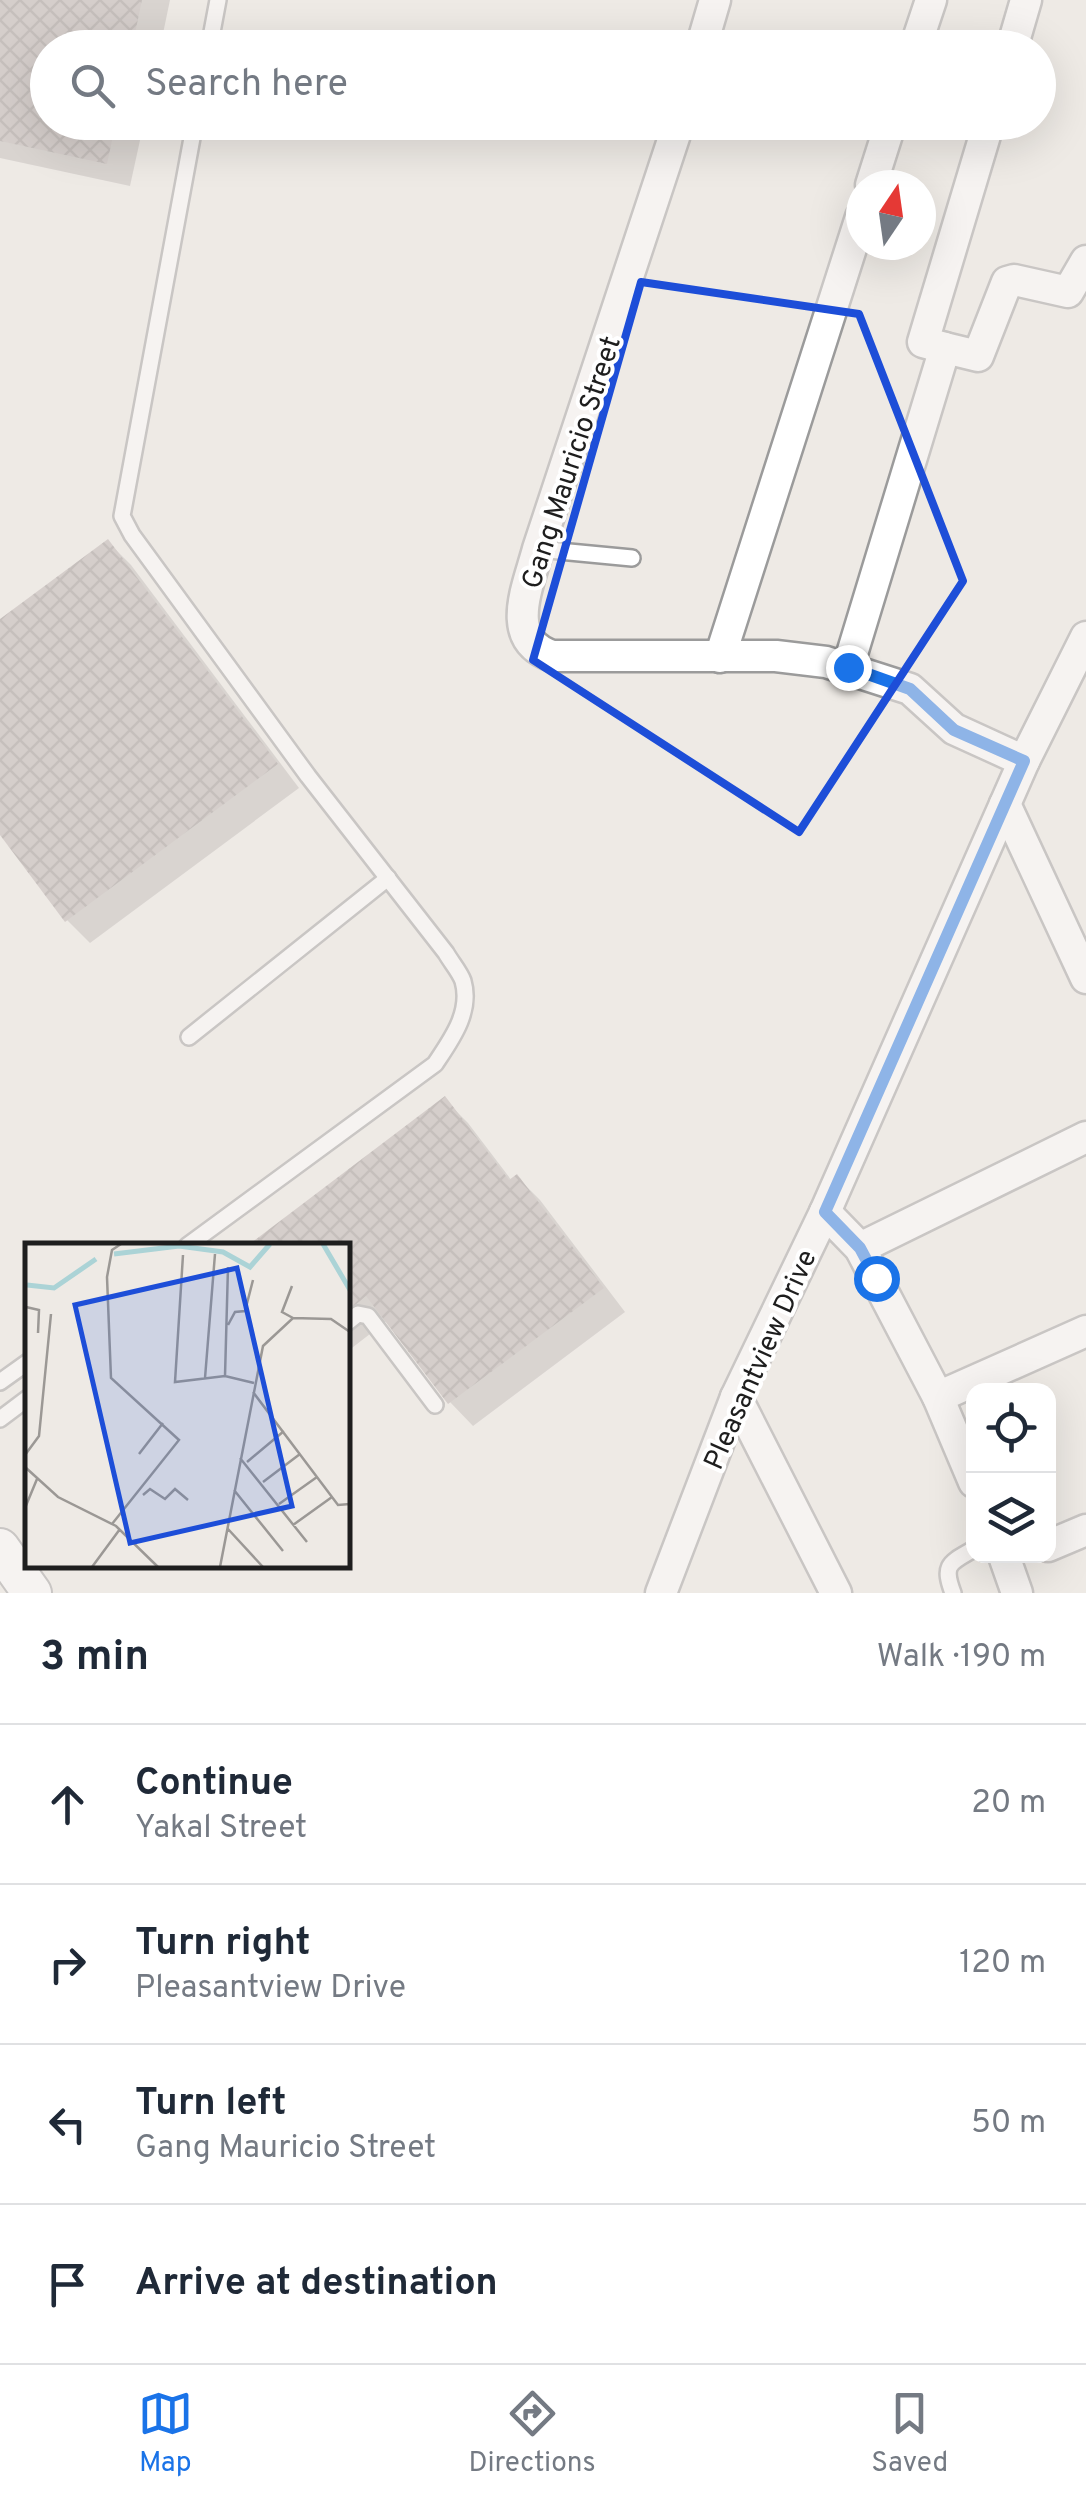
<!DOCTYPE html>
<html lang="en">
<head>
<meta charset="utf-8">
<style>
	:root { --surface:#fff; --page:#f6f6f7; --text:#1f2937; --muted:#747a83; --line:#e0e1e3; --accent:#1a73e8 }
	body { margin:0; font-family:Overpass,sans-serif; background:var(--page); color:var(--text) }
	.controls { position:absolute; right:30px; bottom:30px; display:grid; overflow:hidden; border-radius:20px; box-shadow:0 10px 40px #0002 }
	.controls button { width:90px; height:90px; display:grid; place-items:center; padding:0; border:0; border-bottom:2px solid var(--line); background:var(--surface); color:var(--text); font:50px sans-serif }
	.compass { position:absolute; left:846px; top:170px; width:90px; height:90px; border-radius:50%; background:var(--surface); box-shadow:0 10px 40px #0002; rotate:13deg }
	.stop { position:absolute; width:30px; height:30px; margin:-22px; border:8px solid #1a73e8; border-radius:50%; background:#fff }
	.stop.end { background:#1a73e8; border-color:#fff; box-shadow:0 2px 10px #0008 }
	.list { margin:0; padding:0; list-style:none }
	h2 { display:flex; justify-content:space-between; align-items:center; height:130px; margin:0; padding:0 40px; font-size:42px }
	h2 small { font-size:32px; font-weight:400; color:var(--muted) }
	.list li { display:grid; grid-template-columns:65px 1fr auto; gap:30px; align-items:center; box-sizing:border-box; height:160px; padding:0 40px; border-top:2px solid var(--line) }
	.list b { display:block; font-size:38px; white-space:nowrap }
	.list p { margin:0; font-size:32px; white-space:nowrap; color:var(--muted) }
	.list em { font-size:32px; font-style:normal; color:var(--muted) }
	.icon { flex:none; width:55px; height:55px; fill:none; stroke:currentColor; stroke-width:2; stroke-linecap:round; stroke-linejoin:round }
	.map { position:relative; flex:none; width:1086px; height:1593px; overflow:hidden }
	.search { position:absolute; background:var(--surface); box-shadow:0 10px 40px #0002; left:30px; right:30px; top:30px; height:110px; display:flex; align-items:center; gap:25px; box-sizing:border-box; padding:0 35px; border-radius:55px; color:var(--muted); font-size:38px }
	.sheet { height:770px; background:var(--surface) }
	nav { display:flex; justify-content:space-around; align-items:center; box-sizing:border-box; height:140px; border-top:2px solid var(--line); background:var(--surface); font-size:28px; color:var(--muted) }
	nav a { display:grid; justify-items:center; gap:5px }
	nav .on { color:var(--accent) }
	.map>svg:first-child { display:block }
</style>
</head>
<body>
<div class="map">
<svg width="1086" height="1593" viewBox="0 0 1086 1593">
	<defs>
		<pattern id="building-cross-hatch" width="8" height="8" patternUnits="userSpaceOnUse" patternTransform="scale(2.5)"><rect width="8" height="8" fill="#b7aeab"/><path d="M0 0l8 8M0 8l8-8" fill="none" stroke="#948d8b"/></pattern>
	</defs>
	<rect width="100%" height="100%" fill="#eeeae5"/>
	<!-- shadow -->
	<g fill="#0003">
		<path d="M0 0H170L160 48H48V122H144L130 186 0 158Z"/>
		<path d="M108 542 131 565 299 788 90 943 67 920 0 831V622Z"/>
		<path d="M445 1100 468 1123 512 1181 517 1177 540 1200 625 1312 473 1426 450 1402 388 1320 348 1351V1246Z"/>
	</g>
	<!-- building -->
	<g fill="url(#building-cross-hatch)">
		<path d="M0 0H142L132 48H48V122H116L107 164 0 141Z"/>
		<path d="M108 539 278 764 65 922 0 835V619Z"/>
		<path d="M445 1096 509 1180 517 1174 604 1288 448 1404 366 1296 348 1311V1246H247Z"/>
	</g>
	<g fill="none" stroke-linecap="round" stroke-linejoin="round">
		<defs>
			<g id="service">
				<path d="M209 48 218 0"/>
				<path d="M538 549 632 558"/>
				<path d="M189 1037 388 878"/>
				<path d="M187 1246 435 1064C451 1040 472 1012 463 981 460 972 451 962 446 953L308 776 132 535 122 516 195 122"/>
				<path d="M348 1322 358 1314 368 1316 435 1405"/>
				<path d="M0 1382 28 1362"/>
				<path d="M0 1419 28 1398"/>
				<path d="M953 1593C942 1564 950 1563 974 1549"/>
			</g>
			<g id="minor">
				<path d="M701 48 715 0"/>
				<path d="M915 48 931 0"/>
				<path d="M1012 48 1026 0"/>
				<path d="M679 122 538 549C528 587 503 639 552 656H776L826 662 910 689 954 729 1024 761"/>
				<path d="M871 185 891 122"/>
				<path d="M945 348 978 356 1007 282 1014 280 1068 292 1086 261"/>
				<path d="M720 657 861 217"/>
				<path d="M848 667 945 348 923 342 989 122"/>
				<path d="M1005 804 1086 978"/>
				<path d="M825 1212 860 1248 938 1397 974 1482"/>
				<path d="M860 1248 1086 1137"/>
				<path d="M736 1397 836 1593"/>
				<path d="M938 1397 1086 1331"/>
				<path d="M1048 1546 1086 1530"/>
				<path d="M1004 1556 1017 1593"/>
				<path d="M661 1593 736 1397 825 1212 1024 761 1086 637"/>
			</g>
			<path id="tertiary" d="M0 1548 32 1593"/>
		</defs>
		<!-- service casing -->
		<use href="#service" stroke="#9b9b9b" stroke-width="20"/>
		<!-- minor casing -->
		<use href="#minor" stroke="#9b9b9b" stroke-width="35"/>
		<!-- tertiary casing -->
		<use href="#tertiary" stroke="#9b9b9b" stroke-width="42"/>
		<!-- service -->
		<use href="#service" stroke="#fff" stroke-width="15"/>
		<!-- minor -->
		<use href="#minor" stroke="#fff" stroke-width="30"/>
		<!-- tertiary -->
		<use href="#tertiary" stroke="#fff" stroke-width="38"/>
	</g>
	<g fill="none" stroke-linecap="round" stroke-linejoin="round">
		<!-- route -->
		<path stroke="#1a73e8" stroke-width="12" d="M848 667 910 689 954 730 1024 761 825 1212 860 1248 876 1278"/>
	</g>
	<!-- marked area -->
	<path d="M0 0H1086V1593H0ZM641 282 859 314 963 581 799 832 533 660Z" fill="#eeeae5" fill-opacity=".55" fill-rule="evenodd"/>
	<path fill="none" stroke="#1d4ed8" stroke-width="8" stroke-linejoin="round" d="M641 282 859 314 963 581 799 832 533 660Z"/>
	<g text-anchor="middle" stroke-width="8" stroke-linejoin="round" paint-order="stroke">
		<!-- street labels -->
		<g font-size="28" fill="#1e1e1e" stroke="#fff">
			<text transform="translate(570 462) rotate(-72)" y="10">Gang Mauricio Street</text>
			<text transform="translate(759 1359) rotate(-66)" y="10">Pleasantview Drive</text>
		</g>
	</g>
	<!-- overview -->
	<g transform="translate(25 1243)">
		<rect width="325" height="325" fill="#eeeae5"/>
		<path fill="none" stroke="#abd3d6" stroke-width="5" d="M298 1 325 47M89 11 154 3 198 9 225 24 245 1M2 42 29 45 71 16"/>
		<path fill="none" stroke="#9b9895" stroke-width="2.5" d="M0 6V76M158 12 150 139 200 133 229 140M267 43 257 69 268 75M1 64 14 67 13 90M203 82 210 69 220 68 228 37M200 133 203 24M180 135 190 11M228 149 313 262 325 261M114 211 138 180M0 212 14 193 26 71M215 215 282 299M222 219 259 188M0 224 33 254 91 283 133 324M238 239 275 211M209 247 258 308M118 252 125 246 140 256 150 246 163 257M254 261 292 234M0 265 12 236M87 281 154 197 86 135 82 34 87 7 96 1M268 282 307 254M203 286 238 324M67 324 95 286M195 324 238 103 268 75 306 76 325 89"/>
		<path fill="#1d4ed8" fill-opacity="0.15" stroke="#1d4ed8" stroke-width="5" d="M212 25 267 263 105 300 50 62Z"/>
		<rect width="325" height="325" fill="none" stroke="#1e1e1e" stroke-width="5"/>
	</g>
</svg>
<div class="controls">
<button><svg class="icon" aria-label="locate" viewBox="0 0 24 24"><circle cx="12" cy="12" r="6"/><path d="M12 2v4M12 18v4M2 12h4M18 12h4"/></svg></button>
<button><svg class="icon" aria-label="layers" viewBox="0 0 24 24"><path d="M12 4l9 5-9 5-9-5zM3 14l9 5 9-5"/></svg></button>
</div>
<svg class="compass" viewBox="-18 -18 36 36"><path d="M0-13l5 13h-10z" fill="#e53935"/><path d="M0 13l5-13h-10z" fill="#747a83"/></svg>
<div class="stop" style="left:876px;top:1278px"></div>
<div class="stop end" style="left:848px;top:667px"></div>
<div class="search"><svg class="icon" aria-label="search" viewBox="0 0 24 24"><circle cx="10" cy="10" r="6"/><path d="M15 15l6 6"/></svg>Search here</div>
</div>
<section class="sheet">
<h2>3 min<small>Walk · 190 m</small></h2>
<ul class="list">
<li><svg class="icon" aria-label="ahead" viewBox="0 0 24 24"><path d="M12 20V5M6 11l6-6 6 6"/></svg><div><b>Continue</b><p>Yakal Street</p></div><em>20 m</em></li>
<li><svg class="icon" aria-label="right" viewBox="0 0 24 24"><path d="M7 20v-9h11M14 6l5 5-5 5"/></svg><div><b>Turn right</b><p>Pleasantview Drive</p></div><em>120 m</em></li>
<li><svg class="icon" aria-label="left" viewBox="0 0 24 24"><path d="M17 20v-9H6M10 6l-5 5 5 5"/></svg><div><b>Turn left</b><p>Gang Mauricio Street</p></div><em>50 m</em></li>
<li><svg class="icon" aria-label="arrive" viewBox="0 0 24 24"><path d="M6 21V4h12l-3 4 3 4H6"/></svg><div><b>Arrive at destination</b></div></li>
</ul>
</section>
<nav>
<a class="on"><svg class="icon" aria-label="map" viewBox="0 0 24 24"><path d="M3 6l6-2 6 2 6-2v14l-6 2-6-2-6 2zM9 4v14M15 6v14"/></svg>Map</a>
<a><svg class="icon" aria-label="directions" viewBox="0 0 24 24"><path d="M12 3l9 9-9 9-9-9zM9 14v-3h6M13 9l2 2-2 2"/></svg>Directions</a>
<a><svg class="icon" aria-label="saved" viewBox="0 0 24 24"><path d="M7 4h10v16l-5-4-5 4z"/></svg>Saved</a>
</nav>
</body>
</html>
